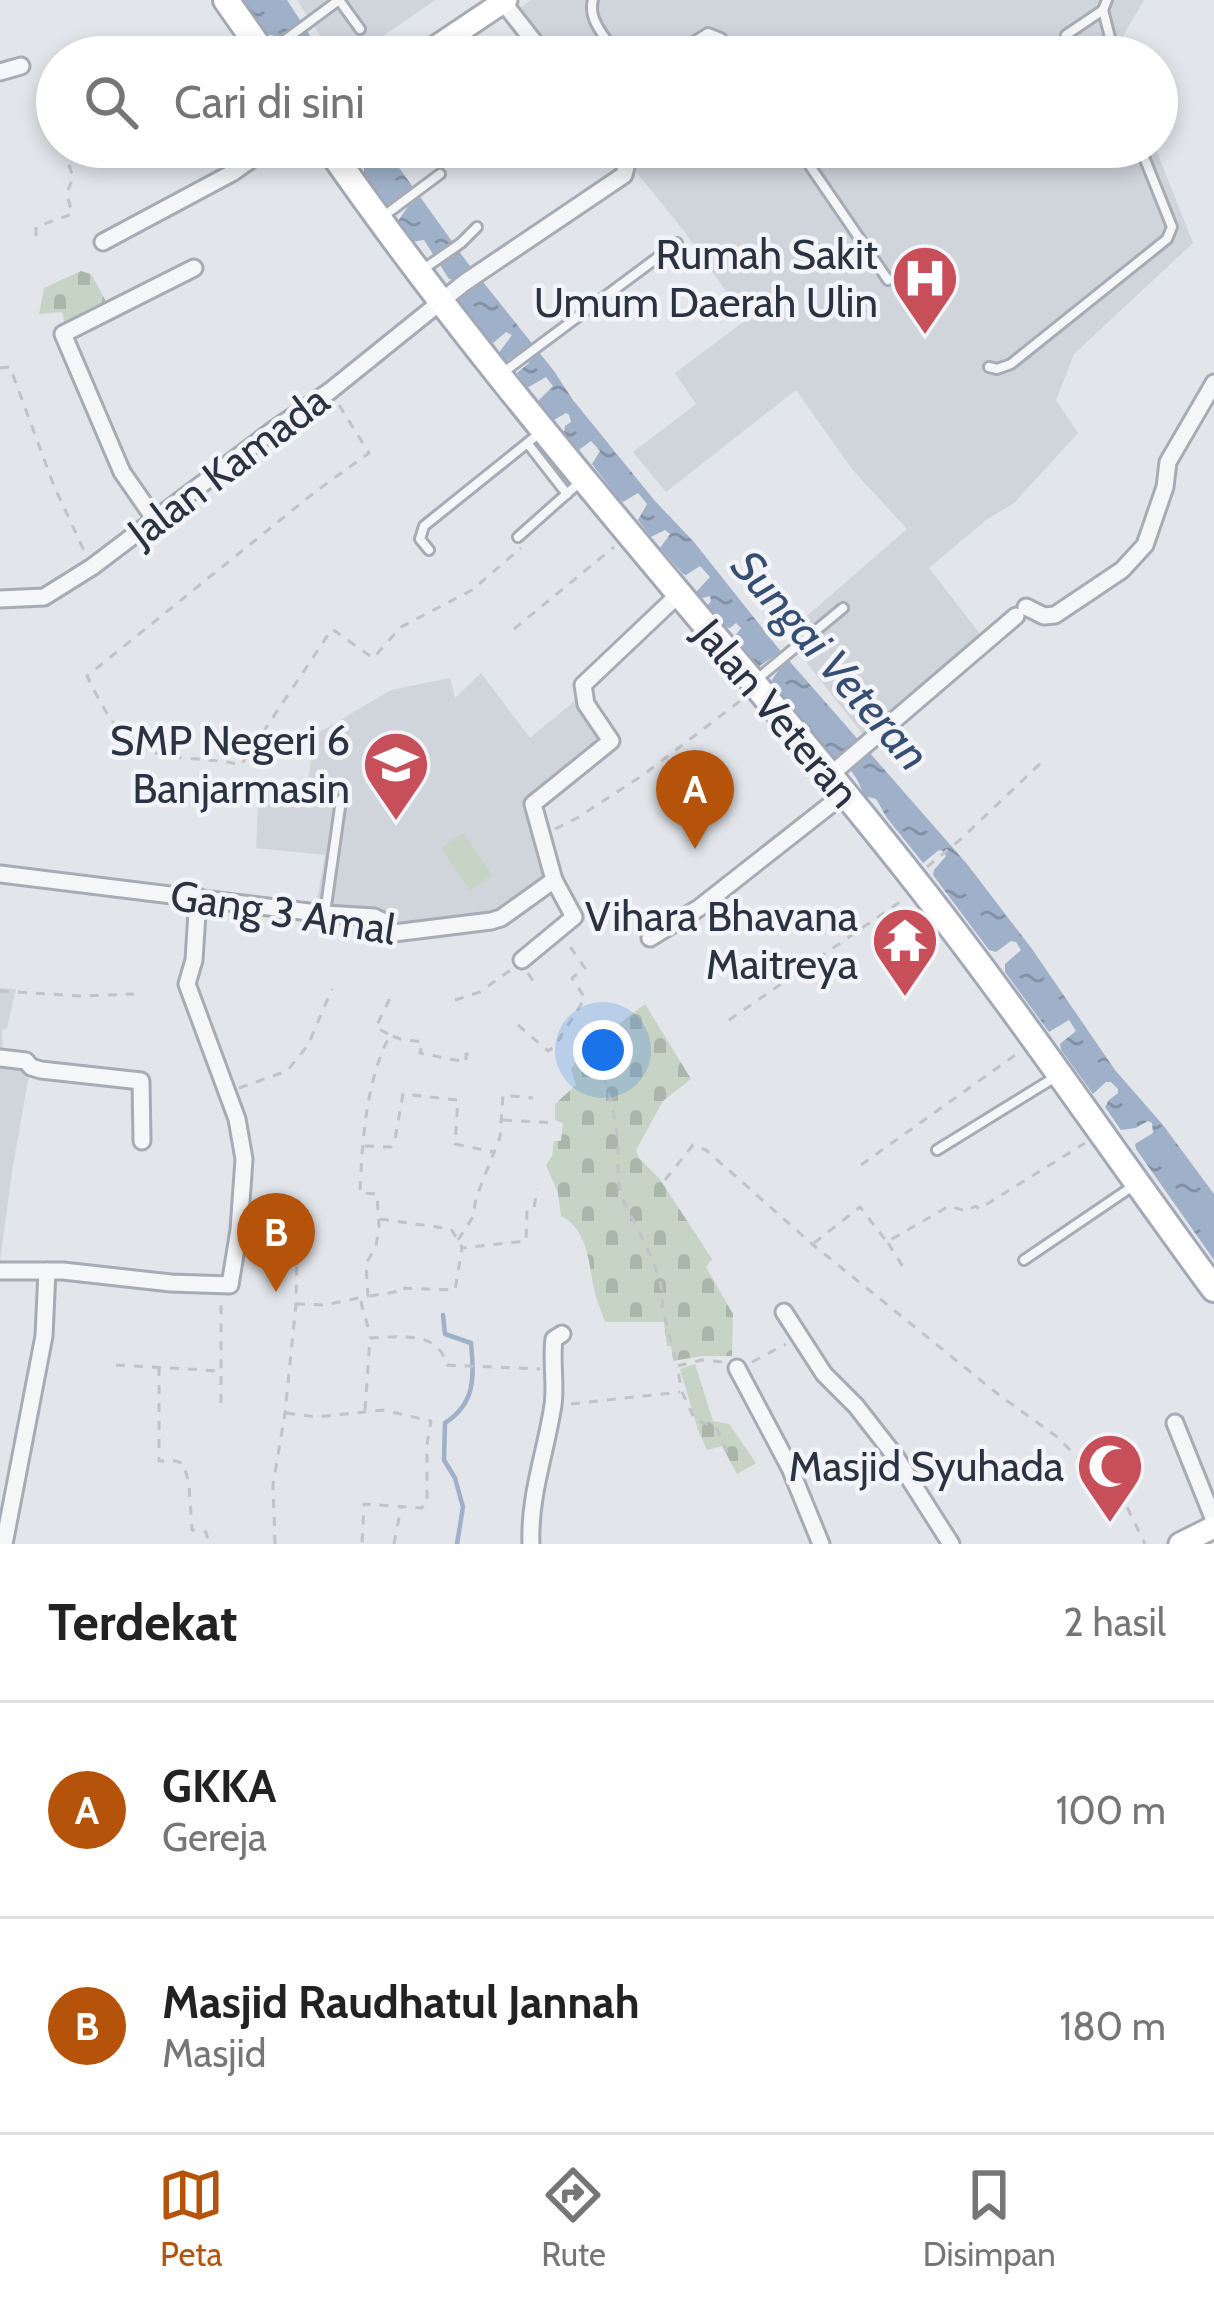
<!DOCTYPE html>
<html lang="id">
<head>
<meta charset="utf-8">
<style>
	:root { --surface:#fff; --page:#f6f6f6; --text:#222; --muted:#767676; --line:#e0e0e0; --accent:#b45309 }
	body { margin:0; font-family:Cabin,sans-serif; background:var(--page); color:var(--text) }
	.you { position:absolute; left:603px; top:1050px; width:42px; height:42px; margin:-30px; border:9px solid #fff; border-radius:50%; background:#1a73e8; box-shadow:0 0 0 18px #1a73e833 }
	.badge { display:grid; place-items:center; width:78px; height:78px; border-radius:50%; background:var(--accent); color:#fff; font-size:39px; font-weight:700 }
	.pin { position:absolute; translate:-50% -99px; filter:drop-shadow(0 3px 6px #0008) }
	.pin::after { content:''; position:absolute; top:63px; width:42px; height:36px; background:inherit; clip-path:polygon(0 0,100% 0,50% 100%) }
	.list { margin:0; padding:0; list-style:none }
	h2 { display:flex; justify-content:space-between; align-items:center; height:156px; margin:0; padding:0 48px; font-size:51px }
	h2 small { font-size:39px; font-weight:400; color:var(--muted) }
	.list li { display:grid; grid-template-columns:78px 1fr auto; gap:36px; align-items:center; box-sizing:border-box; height:216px; padding:0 48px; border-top:3px solid var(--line) }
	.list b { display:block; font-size:45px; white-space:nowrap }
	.list p { margin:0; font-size:39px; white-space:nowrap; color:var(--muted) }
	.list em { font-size:39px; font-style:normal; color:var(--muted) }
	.icon { flex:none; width:66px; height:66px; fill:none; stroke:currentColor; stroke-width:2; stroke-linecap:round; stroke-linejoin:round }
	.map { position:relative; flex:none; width:1214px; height:1544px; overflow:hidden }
	.search { position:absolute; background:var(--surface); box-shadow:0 6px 18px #0003; left:36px; right:36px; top:36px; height:132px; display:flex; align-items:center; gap:30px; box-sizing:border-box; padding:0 42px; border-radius:66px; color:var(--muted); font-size:45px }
	.sheet { height:588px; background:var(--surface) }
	nav { display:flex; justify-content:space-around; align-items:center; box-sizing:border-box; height:168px; border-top:3px solid var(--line); background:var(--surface); font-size:33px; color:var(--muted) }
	nav a { display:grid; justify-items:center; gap:6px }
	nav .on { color:var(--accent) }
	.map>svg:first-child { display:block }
</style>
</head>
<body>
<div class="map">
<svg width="1214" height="1544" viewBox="0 0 1214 1544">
	<defs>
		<pattern id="cemetery-stones" width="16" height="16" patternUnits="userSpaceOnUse" patternTransform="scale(3)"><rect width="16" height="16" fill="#c7d3c4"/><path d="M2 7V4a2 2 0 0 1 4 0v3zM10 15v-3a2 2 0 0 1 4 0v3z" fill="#abb6aa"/></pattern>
		<pattern id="water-ripples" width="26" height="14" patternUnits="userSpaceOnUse" patternTransform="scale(3)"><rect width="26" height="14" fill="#9fb1c8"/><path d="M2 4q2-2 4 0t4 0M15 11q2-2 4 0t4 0" fill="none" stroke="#8291a4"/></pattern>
	</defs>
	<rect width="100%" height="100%" fill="#e2e5ea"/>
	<!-- built -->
	<g fill="#d0d4db">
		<path d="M297 0H435L353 57H334Z"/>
		<path d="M531 0H1144L1123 36V57H550L515 11Z"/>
		<path d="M616 147H1155L1193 243 1074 354 1056 400 1078 433 1014 503 986 520 929 568 984 639 864 736 785 635 907 529 852 469 796 390 666 492 633 452 696 404 675 373 746 320 684 231Z"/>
		<path d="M481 673 530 738 577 699 607 742 529 799 548 883 501 916 385 929 316 906 325 855 256 848 259 789 305 799 315 735 391 690 450 678 455 698Z"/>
		<path d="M0 988 16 989 7 1028 2 1031 3 1058 31 1063 12 1171 0 1261Z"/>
	</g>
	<!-- cemetery -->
	<g fill="url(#cemetery-stones)">
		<path d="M81 271 91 274 108 305 66 329 62 312 39 314 44 288Z"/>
		<path d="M645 1004 691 1079 663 1101 636 1150 639 1158 659 1178 712 1259 706 1267 733 1314 732 1356H702L673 1361 671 1346H667L664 1322H605C601 1310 595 1297 593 1284 589 1260 586 1228 561 1216L558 1193 546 1165 552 1156 554 1141H561L563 1123 555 1120V1104L576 1085 571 1069 598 1032 603 1036Z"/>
		<path d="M695 1364 713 1421 729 1424 756 1463 737 1474 722 1446 707 1450 698 1430 680 1369Z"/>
	</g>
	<!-- pitch -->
	<path fill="#c7d3c4" d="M463 833 492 875 470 890 441 848Z"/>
	<!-- water -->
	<g fill="url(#water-ripples)">
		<path d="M237 0H287L324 57H283L294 44 288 35C260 41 251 21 237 0Z"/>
		<path d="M343 147H384L467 262 554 371 573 400 655 501 694 542 778 648 967 864 1032 949 1115 1070 1163 1125 1214 1194V1260L1136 1149 1135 1144 1153 1133 1152 1123 1148 1121 1136 1128 1121 1130 1105 1107 1109 1100 1118 1093V1089L1111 1082H1106L1093 1094 1061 1050 1060 1044 1076 1031 1069 1020 1049 1032 1005 972V964L1021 950 1016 942 1011 941 996 952 989 950 933 875 934 870 946 856 943 851 939 850 923 863 887 818 876 799 864 796C858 778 850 765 833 758L770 683 783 663 776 655 758 667 735 636 741 628 736 623 730 628 725 627 708 605 711 601 710 596 703 598 697 595V591L710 577 700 566 686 575 683 574 660 548 670 534 665 530 651 537 638 520 647 504 638 493 623 502 618 498 592 464 600 451 591 441 579 450 564 432 565 426 571 422 569 415 566 413 554 420 538 401 553 386 546 377 527 388 517 373 529 363 522 351 506 361 498 354 512 335 506 332 493 343 486 340 456 302 467 276 463 274 456 280 449 279 424 240 411 242 398 221 409 205 407 197 403 196 392 206H386L364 176V163L355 149 349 151Z"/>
	</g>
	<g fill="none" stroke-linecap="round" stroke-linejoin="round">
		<!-- stream -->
		<path stroke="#9fb1c8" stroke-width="4.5" d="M443 1315 445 1334 471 1343C474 1377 476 1403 445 1423L444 1460 455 1478 463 1507 457 1544"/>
		<defs>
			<g id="lane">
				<path d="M339 0 360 29"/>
				<path d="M593 0C587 21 608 40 619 57"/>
				<path d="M1103 10 1115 57"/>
				<path d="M269 49 285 40 339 0"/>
				<path d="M670 57 708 33 721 38 736 57"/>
				<path d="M1079 57 1066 35 1103 10 1107 0"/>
				<path d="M797 147 888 280"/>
				<path d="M349 163 372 147"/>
				<path d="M385 215 440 174"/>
				<path d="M425 268 461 243 477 227"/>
				<path d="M989 367 997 369 1011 364 1167 239 1172 227 1140 147"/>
				<path d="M505 371 677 243"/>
				<path d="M528 444 567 494"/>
				<path d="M518 537 580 482"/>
				<path d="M429 550 420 539 424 526 541 432"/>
				<path d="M756 680 843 608"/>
				<path d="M325 913 341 800"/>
				<path d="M937 1150 1057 1076"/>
				<path d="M1024 1260 1136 1184"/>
			</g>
			<g id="street">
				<path d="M503 2 546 57"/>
				<path d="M0 72 21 66"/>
				<path d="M103 242 232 173 269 147"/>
				<path d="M156 521 122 472 63 334 194 268"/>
				<path d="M0 599 44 597 92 567 272 431 330 391 464 283 624 175 626 167 612 147"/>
				<path d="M1026 607 1044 616 1055 615 1122 570 1145 545 1165 487 1168 462 1214 383"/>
				<path d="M829 776 1016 616"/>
				<path d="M0 874 325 914 374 917 382 921 386 934 491 921 501 918 554 880"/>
				<path d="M650 938 699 908 844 794"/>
				<path d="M522 960 574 917 554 880 533 804 611 741 586 704 583 685 679 594"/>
				<path d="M0 1058 26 1061 31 1067 41 1070 141 1081 142 1141"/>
				<path d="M0 1271H63L171 1283 230 1285 239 1230 244 1159 237 1119 187 984 194 960 198 897"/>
				<path d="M784 1312 824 1374 856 1406 895 1456 951 1544"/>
				<path d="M737 1368 790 1468 821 1544"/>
				<path d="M1175 1423 1214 1520"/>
				<path d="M4 1544 44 1336 47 1271"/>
				<path d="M531 1544C529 1495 546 1452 553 1405 556 1382 551 1361 554 1339L562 1334"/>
			</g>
			<g id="secondary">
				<path d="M421 57 506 0"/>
				<path d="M1180 1544 1214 1527"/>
			</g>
			<g id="primary">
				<path d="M226 0 266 57"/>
				<path d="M328 147C506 404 720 633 913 878 1018 1011 1113 1152 1214 1289"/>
			</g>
		</defs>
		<!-- lane casing -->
		<use href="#lane" stroke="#a7acb4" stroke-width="14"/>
		<!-- street casing -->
		<use href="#street" stroke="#a7acb4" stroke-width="21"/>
		<!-- secondary casing -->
		<use href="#secondary" stroke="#a7acb4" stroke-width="27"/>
		<!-- primary casing -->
		<use href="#primary" stroke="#a2a8b5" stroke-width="30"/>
		<!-- path -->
		<g stroke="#c0c3c8" stroke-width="3" stroke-dasharray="9 9" stroke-linecap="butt">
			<path d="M117 57 137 52 140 57"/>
			<path d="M180 57 228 37"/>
			<path d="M36 236V227L72 214 67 193 73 177 63 147"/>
			<path d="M0 368 10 367 54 486 86 555"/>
			<path d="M339 405 369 453 315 492 87 676C110 723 127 754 184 758 204 760 221 760 241 765L332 629 373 658 401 627 472 590 521 548"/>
			<path d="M514 629 614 547"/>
			<path d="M555 829 577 818 643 775 744 698"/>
			<path d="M927 867 962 838 1045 759"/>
			<path d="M528 973 537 987"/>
			<path d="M0 991 81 996 134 994"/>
			<path d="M455 1000 480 992 512 969"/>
			<path d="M729 1020 904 899"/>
			<path d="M518 1025 548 1051 555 1046 585 998 572 978 585 968 569 945"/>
			<path d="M388 1034 376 1027 391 996"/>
			<path d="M600 1058C606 1086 616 1115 618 1143 619 1161 615 1182 623 1200 634 1223 668 1281 662 1306L677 1366"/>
			<path d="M239 1088 287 1071 308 1045 332 989"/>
			<path d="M503 1120 555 1123"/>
			<path d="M365 1146 391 1147 395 1139 403 1094 458 1100 455 1144 494 1152"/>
			<path d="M861 1165 1021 1051"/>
			<path d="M665 1180 693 1145 706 1150 812 1244 999 1395 1056 1436 1126 1505 1145 1544"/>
			<path d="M380 1219 451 1229 462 1247"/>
			<path d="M458 1240 473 1217 476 1198 500 1137 503 1095 533 1098"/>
			<path d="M814 1243 860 1207 887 1242 949 1206 966 1211 976 1206 979 1209 1085 1143"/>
			<path d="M888 1243 905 1270"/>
			<path d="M370 1296 395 1292 397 1288 455 1290 462 1248 526 1241 527 1210 534 1208 537 1189"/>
			<path d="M361 1301C363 1315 369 1324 369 1336"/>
			<path d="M296 1304 325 1305 368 1296 366 1264 376 1246 379 1227 377 1194 360 1193C362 1141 366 1081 390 1035L400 1039 422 1042 420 1053 466 1062V1054H477"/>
			<path d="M722 1362 702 1360 677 1366 682 1392 695 1420 716 1427 730 1459"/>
			<path d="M752 1362 786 1344"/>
			<path d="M116 1365 221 1371V1300"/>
			<path d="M159 1367V1461H176L184 1464 189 1485 192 1530 206 1532 209 1544"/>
			<path d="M221 1403V1373"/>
			<path d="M571 1404 680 1392"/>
			<path d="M365 1410 370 1338C401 1337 438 1330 447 1365L540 1369"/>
			<path d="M286 1413 317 1417 383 1410 431 1421 427 1444V1504L421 1508 364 1504 362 1544"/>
			<path d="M275 1544 273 1485 285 1413 296 1304 298 1200"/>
			<path d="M394 1544 401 1507"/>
		</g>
		<!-- lane -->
		<use href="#lane" stroke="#f5f6f8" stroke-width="8"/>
		<!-- street -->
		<use href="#street" stroke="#f5f6f8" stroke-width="15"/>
		<!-- secondary -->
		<use href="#secondary" stroke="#fff" stroke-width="21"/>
		<!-- primary -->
		<use href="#primary" stroke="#fff" stroke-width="24"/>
	</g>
	<!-- icons -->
	<defs>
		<symbol id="hospital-pin" viewBox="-11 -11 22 30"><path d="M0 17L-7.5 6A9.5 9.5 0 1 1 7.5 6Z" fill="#c74f5a" stroke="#f2f4f7"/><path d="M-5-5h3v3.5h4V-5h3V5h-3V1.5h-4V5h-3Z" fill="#fff"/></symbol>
		<symbol id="school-pin" viewBox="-11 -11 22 30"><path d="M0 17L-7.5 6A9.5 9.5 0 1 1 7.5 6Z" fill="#c74f5a" stroke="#f2f4f7"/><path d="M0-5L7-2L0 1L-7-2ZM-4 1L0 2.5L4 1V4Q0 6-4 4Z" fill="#fff"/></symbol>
		<symbol id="temple-pin" viewBox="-11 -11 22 30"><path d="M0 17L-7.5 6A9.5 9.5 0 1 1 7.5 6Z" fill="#c74f5a" stroke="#f2f4f7"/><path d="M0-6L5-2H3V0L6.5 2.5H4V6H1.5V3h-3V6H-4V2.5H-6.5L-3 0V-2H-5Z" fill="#fff"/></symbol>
		<symbol id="mosque-pin" viewBox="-11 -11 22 30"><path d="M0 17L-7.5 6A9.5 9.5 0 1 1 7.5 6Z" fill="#c74f5a" stroke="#f2f4f7"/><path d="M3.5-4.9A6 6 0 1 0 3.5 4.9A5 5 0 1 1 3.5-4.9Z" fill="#fff"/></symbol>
	</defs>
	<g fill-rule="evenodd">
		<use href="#hospital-pin" x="887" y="240" width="76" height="104"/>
		<use href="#school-pin" x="358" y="726" width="76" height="104"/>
		<use href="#temple-pin" x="867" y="902" width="76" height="104"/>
		<use href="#mosque-pin" x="1072" y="1428" width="76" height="104"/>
	</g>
	<g text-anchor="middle" stroke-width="9" stroke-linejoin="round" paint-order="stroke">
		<!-- poi labels -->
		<g font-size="42" fill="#2b3241" stroke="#f2f4f7" text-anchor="end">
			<text x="878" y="269">Rumah Sakit<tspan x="878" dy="48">Umum Daerah Ulin</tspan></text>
			<text x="350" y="755">SMP Negeri 6<tspan x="350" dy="48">Banjarmasin</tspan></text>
			<text x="858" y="931">Vihara Bhavana<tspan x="858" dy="48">Maitreya</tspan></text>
			<text x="1064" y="1481">Masjid Syuhada</text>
		</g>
		<!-- street labels -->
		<g font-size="42" fill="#2b3241" stroke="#f2f4f7">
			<text transform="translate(228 466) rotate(-37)" y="15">Jalan Kamada</text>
			<text transform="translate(777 713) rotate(50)" y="15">Jalan Veteran</text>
			<text transform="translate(283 912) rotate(9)" y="15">Gang 3 Amal</text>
		</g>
		<!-- water labels -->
		<g font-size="45" font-style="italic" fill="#374e73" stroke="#f2f4f7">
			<text transform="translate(831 660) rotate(49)" y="16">Sungai Veteran</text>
		</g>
	</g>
</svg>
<div class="you"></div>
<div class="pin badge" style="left:695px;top:849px">A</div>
<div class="pin badge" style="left:276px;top:1292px">B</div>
<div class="search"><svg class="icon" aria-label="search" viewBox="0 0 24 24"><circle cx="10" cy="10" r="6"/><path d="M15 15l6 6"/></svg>Cari di sini</div>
</div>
<section class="sheet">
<h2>Terdekat<small>2 hasil</small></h2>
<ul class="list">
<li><span class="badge">A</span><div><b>GKKA</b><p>Gereja</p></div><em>100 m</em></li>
<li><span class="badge">B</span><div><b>Masjid Raudhatul Jannah</b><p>Masjid</p></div><em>180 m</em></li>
</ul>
</section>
<nav>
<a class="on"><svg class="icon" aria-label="map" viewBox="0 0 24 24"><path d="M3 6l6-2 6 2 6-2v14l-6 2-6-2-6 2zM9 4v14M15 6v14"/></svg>Peta</a>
<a><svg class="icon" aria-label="directions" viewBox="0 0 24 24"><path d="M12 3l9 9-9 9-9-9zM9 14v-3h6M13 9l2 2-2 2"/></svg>Rute</a>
<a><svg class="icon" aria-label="saved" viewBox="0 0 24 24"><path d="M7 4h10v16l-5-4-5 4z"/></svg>Disimpan</a>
</nav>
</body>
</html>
